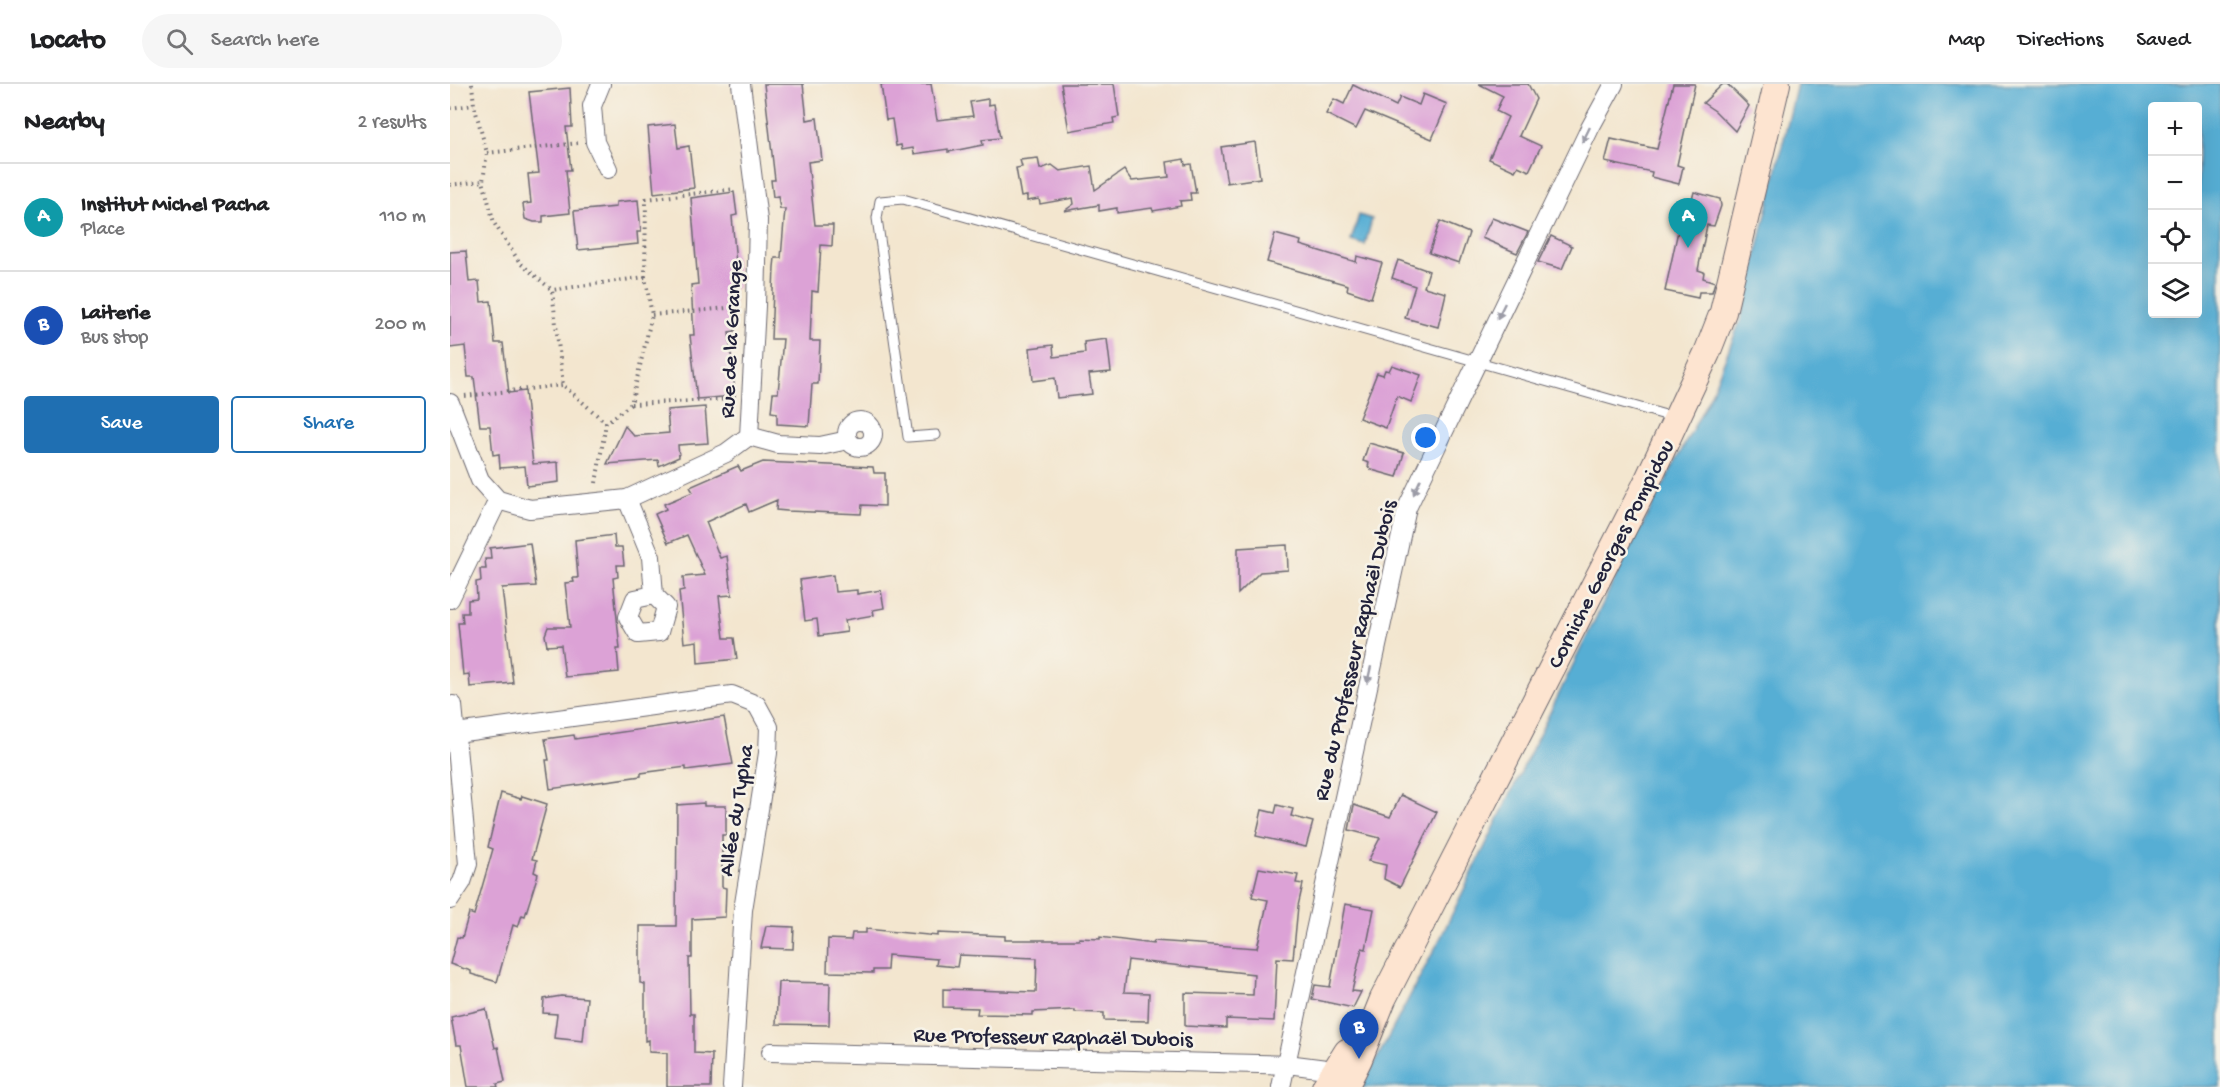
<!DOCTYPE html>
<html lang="en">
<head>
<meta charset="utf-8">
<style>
	:root { --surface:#fff; --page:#f6f6f6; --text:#202124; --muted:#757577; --line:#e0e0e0; --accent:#1f6fb2 }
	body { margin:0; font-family:"Gochi Hand",sans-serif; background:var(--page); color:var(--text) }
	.controls { position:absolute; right:18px; top:18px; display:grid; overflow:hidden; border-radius:6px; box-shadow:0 6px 24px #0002 }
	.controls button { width:54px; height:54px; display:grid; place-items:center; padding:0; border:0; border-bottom:2px solid var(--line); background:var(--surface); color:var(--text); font:30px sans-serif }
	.you { position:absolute; left:976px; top:354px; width:21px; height:21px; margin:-15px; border:4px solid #fff; border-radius:50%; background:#1a73e8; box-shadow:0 0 0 9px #1a73e833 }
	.badge { display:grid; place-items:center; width:39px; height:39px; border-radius:50%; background:var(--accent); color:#fff; font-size:20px; font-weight:700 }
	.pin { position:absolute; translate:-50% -50px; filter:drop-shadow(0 2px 3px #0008) }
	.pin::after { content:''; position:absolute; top:32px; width:21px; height:18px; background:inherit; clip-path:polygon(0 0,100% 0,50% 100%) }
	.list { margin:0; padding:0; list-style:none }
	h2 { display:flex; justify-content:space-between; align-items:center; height:78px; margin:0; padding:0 24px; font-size:26px }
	h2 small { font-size:20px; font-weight:400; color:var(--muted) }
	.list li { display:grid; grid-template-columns:39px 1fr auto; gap:18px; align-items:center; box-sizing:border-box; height:108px; padding:0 24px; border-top:2px solid var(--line) }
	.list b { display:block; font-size:22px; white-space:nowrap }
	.list p { margin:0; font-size:20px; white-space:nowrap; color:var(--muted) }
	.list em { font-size:20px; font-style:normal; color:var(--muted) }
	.actions { display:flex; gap:12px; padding:18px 24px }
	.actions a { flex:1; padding:14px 0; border:2px solid var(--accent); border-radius:6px; text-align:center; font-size:21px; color:var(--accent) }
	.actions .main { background:var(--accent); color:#fff }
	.icon { flex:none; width:33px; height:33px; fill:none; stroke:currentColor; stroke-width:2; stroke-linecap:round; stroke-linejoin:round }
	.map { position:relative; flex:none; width:1770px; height:1003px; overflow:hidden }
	header { display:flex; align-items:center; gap:36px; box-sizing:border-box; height:84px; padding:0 30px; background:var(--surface); border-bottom:2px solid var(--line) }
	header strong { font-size:28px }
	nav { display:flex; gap:33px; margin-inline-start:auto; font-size:21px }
	.search { width:420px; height:54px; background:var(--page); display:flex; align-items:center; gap:15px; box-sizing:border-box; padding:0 21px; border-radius:33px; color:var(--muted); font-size:22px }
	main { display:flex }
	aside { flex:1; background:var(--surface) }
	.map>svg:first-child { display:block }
</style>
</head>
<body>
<header>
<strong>Locato</strong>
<div class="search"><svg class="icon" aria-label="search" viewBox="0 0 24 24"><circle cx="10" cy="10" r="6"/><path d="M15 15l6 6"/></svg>Search here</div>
<nav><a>Map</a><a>Directions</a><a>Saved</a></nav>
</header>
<main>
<aside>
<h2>Nearby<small>2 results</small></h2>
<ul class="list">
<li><span class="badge" style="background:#0f9aa8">A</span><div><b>Institut Michel Pacha</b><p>Place</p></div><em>110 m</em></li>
<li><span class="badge" style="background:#1a4fb4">B</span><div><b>Laiterie</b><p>Bus stop</p></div><em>200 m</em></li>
</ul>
<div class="actions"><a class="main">Save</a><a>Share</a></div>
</aside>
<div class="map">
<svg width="1770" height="1003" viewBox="0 0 1770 1003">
	<rect width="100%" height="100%" fill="#f7f3e8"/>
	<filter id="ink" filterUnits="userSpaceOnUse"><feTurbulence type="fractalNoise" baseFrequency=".0167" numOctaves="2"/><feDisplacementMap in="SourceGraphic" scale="12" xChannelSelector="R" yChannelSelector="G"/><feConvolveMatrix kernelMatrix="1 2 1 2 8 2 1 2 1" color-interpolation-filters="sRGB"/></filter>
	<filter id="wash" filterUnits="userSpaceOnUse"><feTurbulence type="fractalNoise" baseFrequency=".008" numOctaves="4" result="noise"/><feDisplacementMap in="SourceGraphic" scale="24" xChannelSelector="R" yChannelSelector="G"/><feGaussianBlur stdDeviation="1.35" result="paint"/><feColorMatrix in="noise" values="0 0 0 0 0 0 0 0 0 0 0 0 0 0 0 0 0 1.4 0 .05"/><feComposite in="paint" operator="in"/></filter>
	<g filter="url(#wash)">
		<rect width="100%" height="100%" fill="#f3e6cf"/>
		<!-- water -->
		<g fill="#57aed4" stroke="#3c6888" stroke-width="1.5" fill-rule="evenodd">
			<path d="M1347 0H1770V1003H912L991 853 1168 488 1261 310 1291 235ZM1702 22H1748V230H1702Z"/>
			<path d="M909 131 922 135 915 161 901 157Z"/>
		</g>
		<g id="blocks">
			<!-- building -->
			<g fill="#dca2d6">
				<path d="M314 0H353L357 36 367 34 372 76 358 78 365 141H383L382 162 371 161 368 208 362 207 360 257H370L368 300H362L359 342 327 340V329L321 328 323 309H328L333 255H321L324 183 325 174H331L335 125H330L328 112 323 113 321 96H325Z"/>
				<path d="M431 0H481L487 36 523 32 520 18 538 15V21L544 20 550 54 532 56 533 61 498 68V65L464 70 463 64 452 66 451 61 446 62 442 35 436 36Z"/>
				<path d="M611 0H664L669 33 663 34 664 39 619 47Z"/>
				<path d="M1029 0H1078L1086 15 1069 52 1091 62 1079 87 1068 82 1065 87 1039 75 1058 33 1046 27 1053 12Z"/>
				<path d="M1223 0H1245L1227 81 1233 83 1229 100 1201 93 1202 88 1155 78 1161 55 1207 65Z"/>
				<path d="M1273 0H1277L1299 22 1285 47 1265 27 1253 19Z"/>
				<path d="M903 1 946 22 950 13 969 21 973 10 997 20 982 55 915 27 906 45 876 30 884 15 894 20Z"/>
				<path d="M120 4 122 43H116L121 86H116L120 129 93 132V138H84L75 135 73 120 81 119 78 90 89 89 79 8Z"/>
				<path d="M225 40 228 64 239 62 244 104 204 109 198 43Z"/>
				<path d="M805 58 810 94 777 99 771 63Z"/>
				<path d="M588 74 590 85 602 81 610 87 641 82 645 106 674 86 682 97 719 93 717 78 734 75 735 81 741 80 746 109H740L741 116 730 117 731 122 703 127 702 124 667 129V124L649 127V121L614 127 624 120 623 114 590 120 589 115 577 117V112L571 113 566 84 572 83 570 76Z"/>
				<path d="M284 108 287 131 282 132 288 204H283L285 247 279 248 285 312 247 315 240 251H244L241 201 248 200 241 114Z"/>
				<path d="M1244 108 1270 115 1271 122 1264 142 1257 141 1248 186 1254 188 1253 194 1265 198 1262 208H1249L1248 214 1215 207 1231 133 1237 135Z"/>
				<path d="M188 116 191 148H187L188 160 128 166 124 127 166 123V118Z"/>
				<path d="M1042 134 1078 148 1067 169 1032 154Z"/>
				<path d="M990 137 1019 149 1009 179 979 169Z"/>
				<path d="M825 150 851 157 850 161 906 178 907 172 932 179 921 214 897 206 898 201 817 178Z"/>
				<path d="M1101 152 1122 162 1112 185 1088 178Z"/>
				<path d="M16 167 19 198 29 197 31 218 41 217 45 259H53L59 309 75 307 83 380 108 378 109 398 77 402 75 382 50 384 49 370 43 371 40 342H30L24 293H18L15 262 0 264V168Z"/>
				<path d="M948 176 979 187 974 203 996 209 988 243 955 234 965 202 942 194Z"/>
				<path d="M657 255 661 288 639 290 642 310 607 314 605 294 583 297 580 264 603 261 604 273 635 269 634 258Z"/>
				<path d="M942 281 971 291 961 318 947 312 936 344 909 334 927 289 933 291 935 286 939 287Z"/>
				<path d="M255 323 258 359 228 361 229 373 209 382 208 376 157 380 175 342 184 352 219 349 217 326Z"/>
				<path d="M919 359 954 369 947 393 922 386 918 383 919 379 913 377Z"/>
				<path d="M313 378 423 383 424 389H435V422L412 421 411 430 337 427 326 426 327 416 299 428 296 420 256 438 270 474 277 472 282 511 269 512 274 554H284L287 575 248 579 247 557 234 559 229 507 234 506 233 493 255 491 237 451 218 459 205 430 216 425 214 420 243 408 240 403 288 382 291 387Z"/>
				<path d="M164 451 165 463H172L174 481H167L168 493 163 494 170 565H167L169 588 115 593 111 561 97 562 95 551 98 543H120L115 499 124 498 123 494H128L125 456Z"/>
				<path d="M80 459 86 502 52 504 63 599 20 603 19 590 13 591 8 539H13L12 529H18V516L27 515 26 498 31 497 30 485H36L35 475H41L40 464Z"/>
				<path d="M837 461 838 486 810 488 788 510V464Z"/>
				<path d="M383 491 385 508 407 506V510L431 506 434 524 423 526 424 531 395 536 397 548 369 552 367 535 355 537 350 496Z"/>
				<path d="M274 633 283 680 236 686V683L191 689V692L100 705 96 676H99L95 655 124 651 125 655Z"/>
				<path d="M51 709 71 715 72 712 97 720 82 775 87 776 84 788 88 790 75 832 72 831 68 843 63 841 47 898 21 890V887L0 880 7 853 12 854 19 829 24 831 43 765 38 763Z"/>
				<path d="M951 711 987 728 950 803 934 795 936 781 918 777 930 754 899 746 904 721 940 733Z"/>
				<path d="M254 719V722H276V751H272V803L276 804 275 833 242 835V874H239L240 930H244V969L262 970 261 1003H217V969L199 968V956L195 957V900L190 899V842H226L227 721Z"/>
				<path d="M827 721 843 725 841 732 863 738 856 763 806 752 812 726 825 729Z"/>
				<path d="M809 784 848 791 846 799 853 800 848 822 843 875 827 874 824 937 776 935V944L735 942V909L803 911 804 890 678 876 674 908 699 909 698 937 654 936V929L625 928V926L583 928V931L527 930 528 924 493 923V905L586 908 587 874 509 871 507 883 486 881 487 875 438 871 437 886H423V889L377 888 378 855 401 856 402 849H416V845L488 852V849L555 852V856H629V854L650 855V853L703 860 704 857 807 864 818 816 802 813Z"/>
				<path d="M895 820 924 825 916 865 912 864 902 907 911 908 903 924 862 915 865 901 880 903Z"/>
				<path d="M316 842 344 843 343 865 311 864Z"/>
				<path d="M328 898 380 899 379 941 326 940Z"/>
				<path d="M111 912 137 914 133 957 104 954 107 930 93 929 94 915Z"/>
				<path d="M36 925 45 964 48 963 55 998 47 1000 48 1003H18L11 961H6L1 933Z"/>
			</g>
		</g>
	</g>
	<g filter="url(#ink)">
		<use href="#blocks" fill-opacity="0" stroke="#6b676f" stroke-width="1.5"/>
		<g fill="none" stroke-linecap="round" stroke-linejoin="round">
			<defs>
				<path id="lane" d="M486 351 458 353 427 134 430 117 453 115 1226 334"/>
				<g id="street">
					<path d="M151 0 142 22 145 58 158 85"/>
					<path d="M0 319 30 396 48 416 80 425 177 415 276 369 299 352 306 222 308 136 291 0"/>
					<circle cx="410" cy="350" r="13"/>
					<path d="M299 352 328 360 370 362 398 356"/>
					<path d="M177 415 201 473 204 511 185 515 178 533 188 550 209 548 216 523 204 511"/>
					<path d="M0 515 48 416"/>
					<path d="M6 649 282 611 307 621 319 643 318 669 293 826 282 1003"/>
					<path d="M0 816 12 798 18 780 3 621"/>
					<path d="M321 968 845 981 884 986"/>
					<path d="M831 1003 957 424 1140 44 1164 0"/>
				</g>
				<g id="secondary">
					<path d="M875 1003 897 968"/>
					<path d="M895 1003 909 975 933 915 1195 402 1257 269 1273 228 1327 0"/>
				</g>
			</defs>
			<!-- lane casing -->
			<use href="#lane" stroke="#6b676f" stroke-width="11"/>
			<!-- street casing -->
			<use href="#street" stroke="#6b676f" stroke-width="20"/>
			<!-- secondary casing -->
			<use href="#secondary" stroke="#6b676f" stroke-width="28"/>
			<!-- path -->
			<g stroke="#6b676f" stroke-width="4" stroke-dasharray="1.5 4.5" stroke-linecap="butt">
				<path d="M22 0 24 21 37 69 33 97 44 139 70 179 102 206"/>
				<path d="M0 24 24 21"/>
				<path d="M37 69 129 59"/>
				<path d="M0 101 33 97"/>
				<path d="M195 193 196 115 285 105"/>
				<path d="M202 231 288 223"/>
				<path d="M15 312 113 301"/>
				<path d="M181 320 285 315"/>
				<path d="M146 399 156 339 181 320 202 231 195 193 102 206 113 301 156 339"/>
			</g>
			<!-- lane -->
			<use href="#lane" stroke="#fff" stroke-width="9"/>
			<!-- street -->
			<use href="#street" stroke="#fff" stroke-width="18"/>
			<!-- secondary -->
			<use href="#secondary" stroke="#fde4d0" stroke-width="26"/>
		</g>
		<!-- one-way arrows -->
		<defs><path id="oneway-solid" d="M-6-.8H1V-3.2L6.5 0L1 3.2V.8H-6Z" transform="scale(1.5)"/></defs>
		<g fill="#9c9ca7">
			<use href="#oneway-solid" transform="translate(1136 51) rotate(116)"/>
			<use href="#oneway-solid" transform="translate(1051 227) rotate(116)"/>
			<use href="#oneway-solid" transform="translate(967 403) rotate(115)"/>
			<use href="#oneway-solid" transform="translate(919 591) rotate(103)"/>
		</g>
	</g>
	<g text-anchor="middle" stroke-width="5" stroke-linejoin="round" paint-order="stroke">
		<!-- street labels -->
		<g font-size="22" fill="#22223b" stroke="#f7f3e8">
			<text transform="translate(279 255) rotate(-87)" y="8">Rue de la Grange</text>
			<text transform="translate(1159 469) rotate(-63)" y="8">Corniche Georges Pompidou</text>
			<text transform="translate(903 566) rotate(-77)" y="8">Rue du Professeur Raphaël Dubois</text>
			<text transform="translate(284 726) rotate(-81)" y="8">Allée du Typha</text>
			<text transform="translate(603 951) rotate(1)" y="8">Rue Professeur Raphaël Dubois</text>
		</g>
	</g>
</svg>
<div class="controls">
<button>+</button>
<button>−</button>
<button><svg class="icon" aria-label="locate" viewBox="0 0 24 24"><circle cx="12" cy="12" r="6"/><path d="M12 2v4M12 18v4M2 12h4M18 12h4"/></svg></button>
<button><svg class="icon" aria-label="layers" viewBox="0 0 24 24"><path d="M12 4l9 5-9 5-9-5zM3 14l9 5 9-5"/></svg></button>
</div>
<div class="you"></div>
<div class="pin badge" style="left:1238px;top:164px;background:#0f9aa8">A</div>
<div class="pin badge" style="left:909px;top:975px;background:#1a4fb4">B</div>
</div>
</main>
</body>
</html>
